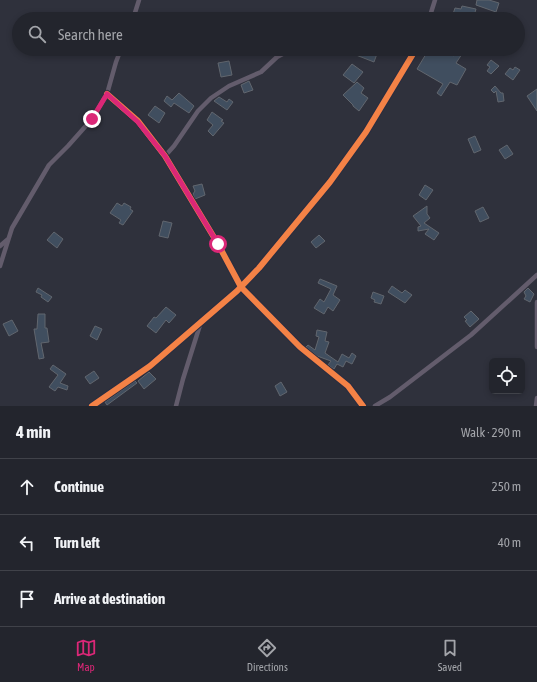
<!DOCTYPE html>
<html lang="en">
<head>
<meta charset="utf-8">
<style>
	:root { --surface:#23252d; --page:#2b2d35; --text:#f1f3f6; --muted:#a3a5aa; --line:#404249; --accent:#db2777 }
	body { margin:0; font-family:"Asap Condensed",sans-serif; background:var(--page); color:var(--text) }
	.controls { position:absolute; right:12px; bottom:12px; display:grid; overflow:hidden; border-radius:6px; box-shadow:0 2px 6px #0003 }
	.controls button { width:36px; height:36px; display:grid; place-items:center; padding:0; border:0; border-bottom:1px solid var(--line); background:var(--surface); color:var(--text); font:20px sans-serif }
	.stop { position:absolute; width:12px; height:12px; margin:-9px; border:3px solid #db2777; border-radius:50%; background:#fff }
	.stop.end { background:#db2777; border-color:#fff; box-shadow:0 1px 4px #0008 }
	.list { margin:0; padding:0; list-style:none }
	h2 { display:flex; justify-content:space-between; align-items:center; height:52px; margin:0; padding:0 16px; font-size:17px }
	h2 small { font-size:13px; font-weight:400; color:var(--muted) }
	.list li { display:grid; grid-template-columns:26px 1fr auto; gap:12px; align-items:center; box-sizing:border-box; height:56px; padding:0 16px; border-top:1px solid var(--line) }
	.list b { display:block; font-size:15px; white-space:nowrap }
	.list em { font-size:13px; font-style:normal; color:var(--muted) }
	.icon { flex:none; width:22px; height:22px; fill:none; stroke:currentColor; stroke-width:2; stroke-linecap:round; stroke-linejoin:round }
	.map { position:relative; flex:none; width:537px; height:406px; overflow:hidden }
	.search { position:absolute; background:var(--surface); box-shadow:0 2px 6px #0003; left:12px; right:12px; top:12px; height:44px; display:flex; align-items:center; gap:10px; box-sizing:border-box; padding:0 14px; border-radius:22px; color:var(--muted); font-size:15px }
	.sheet { height:220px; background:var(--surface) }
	nav { display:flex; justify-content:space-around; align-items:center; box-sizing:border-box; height:56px; border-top:1px solid var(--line); background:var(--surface); font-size:11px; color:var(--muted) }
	nav a { display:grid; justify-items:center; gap:2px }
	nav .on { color:var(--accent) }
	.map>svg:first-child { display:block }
</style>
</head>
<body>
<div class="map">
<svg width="537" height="406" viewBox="0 0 537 406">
	<rect width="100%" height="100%" fill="#2f313c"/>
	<!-- building -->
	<g fill="#404e5f" stroke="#61666e">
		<path d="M477 0H489L499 3 496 12 476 5Z"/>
		<path d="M462 6 476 9 473 19H456L457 18 452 17 455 8 461 9Z"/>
		<path d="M358 49H374L378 51 374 62 356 55Z"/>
		<path d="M429 49H443L454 56 457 51 462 54 456 63 466 69 457 85 450 82 441 96 437 93 443 84 417 69Z"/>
		<path d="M491 60 499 66 491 74 487 71 490 67 487 65Z"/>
		<path d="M229 61 232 75 221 77 218 63Z"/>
		<path d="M352 64 363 72 354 83 343 75Z"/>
		<path d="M515 67 520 70 513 80 505 74 510 68 513 70Z"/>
		<path d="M249 81 253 90 244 93 241 85Z"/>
		<path d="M357 82 364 88 361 93 368 98 359 111 353 106V105L343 95Z"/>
		<path d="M495 86 501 93H503L504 101 498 102 496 91 494 93 491 90Z"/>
		<path d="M537 89V111L527 96Z"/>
		<path d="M179 93 194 106 189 113 174 103 171 107 164 101 167 96 172 100Z"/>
		<path d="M219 97 227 102 229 99 233 102 227 110 214 101Z"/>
		<path d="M155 106 165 113 159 123 148 115Z"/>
		<path d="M212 112 223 120 221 121 224 123 213 136 208 131 213 125 207 120Z"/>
		<path d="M475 136 481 150 474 153 468 139Z"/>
		<path d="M507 145 513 154 505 159 499 150Z"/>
		<path d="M202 184 205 195 195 199 193 194 195 191 193 186Z"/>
		<path d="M425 185 433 190 426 200 419 195Z"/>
		<path d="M117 203 122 206 124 203 131 207 130 209 133 211 123 225 119 223 121 220 110 213Z"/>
		<path d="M427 206V214L430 218 424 223 439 233 434 240 425 234 429 229 418 231V227L421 226 413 216Z"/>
		<path d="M483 207 489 218 480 222 475 211Z"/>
		<path d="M163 221 172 223 168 238 159 236Z"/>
		<path d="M54 232 63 239 57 248 47 240Z"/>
		<path d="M319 235 325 241 316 248 311 242Z"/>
		<path d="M320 279 337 286 333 295 340 300 333 311 328 307 324 314 314 308 320 299 324 302 331 289 318 283Z"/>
		<path d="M392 286 402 293 405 290 412 295 405 303 388 292Z"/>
		<path d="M38 288 52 297 48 302 41 297 42 295 36 292Z"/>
		<path d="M528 288 534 294 530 302 524 299 526 296 524 292Z"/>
		<path d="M373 292 384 296 381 304 374 302 375 300 371 298Z"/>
		<path d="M166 307 176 315 169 323 166 320 156 333 147 326 154 317 156 318Z"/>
		<path d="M471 311 479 319 470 327 465 321 467 320 464 317Z"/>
		<path d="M38 314H45V328H47L49 342 41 343 44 358 39 359 34 329H37Z"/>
		<path d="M12 320 18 331 9 336 3 324Z"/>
		<path d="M95 326 102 329 97 340 90 336Z"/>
		<path d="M317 330 327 332 325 341 329 342 325 353 338 362 342 354 349 358 352 353 356 356 352 364 346 361 343 367 337 364 334 369 328 365 331 361 317 356 306 347 308 345 315 350 319 337 316 336Z"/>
		<path d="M53 365 66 374 60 383 68 386 67 390 58 387 55 391 49 387 58 375 50 369Z"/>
		<path d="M94 371 99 378 90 384 85 377Z"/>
		<path d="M149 372 156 379 144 389 138 381Z"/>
		<path d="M135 381 137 383 107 405 105 402Z"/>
		<path d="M281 382 287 392 280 396 275 386Z"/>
	</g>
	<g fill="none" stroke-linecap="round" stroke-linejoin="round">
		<!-- minor -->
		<g stroke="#635c6c" stroke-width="4.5">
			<path d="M133 19 139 0"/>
			<path d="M429 19 435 0"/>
			<path d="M107 94 138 121 165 156 218 244 241 287 300 347 348 386 363 406"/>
			<path d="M165 156 174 146 198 111 211 98 229 86 261 72 277 57 292 49"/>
			<path d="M0 246 7 240"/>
			<path d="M0 266 12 228 49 165 68 146 92 119 107 94 116 62 121 49"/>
			<path d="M537 302V347"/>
			<path d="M92 406 150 366 237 291 259 268 330 182 366 132 416 49"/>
			<path d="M176 406 183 379 200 325"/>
			<path d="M375 406 390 397 471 335 537 275"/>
			<path d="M536 406 537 398"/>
		</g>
		<defs>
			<g id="cycleway">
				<path d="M107 94 138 121 165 156 218 244 241 287 300 347 348 386 363 406"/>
				<path d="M92 406 150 366 237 291 259 268 330 182 366 132 416 49"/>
			</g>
		</defs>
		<!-- cycleway casing -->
		<use href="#cycleway" stroke="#2a2d41" stroke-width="8"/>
		<!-- cycleway -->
		<use href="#cycleway" stroke="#f48246" stroke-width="6"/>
	</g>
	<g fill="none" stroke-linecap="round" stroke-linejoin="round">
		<!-- route -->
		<path stroke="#db2777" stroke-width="5" d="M92 119 107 94 138 122 165 156 218 244"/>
	</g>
</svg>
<div class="controls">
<button><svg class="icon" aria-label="locate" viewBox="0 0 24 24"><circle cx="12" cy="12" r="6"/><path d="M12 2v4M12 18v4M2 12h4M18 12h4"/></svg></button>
</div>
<div class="stop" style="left:218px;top:244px"></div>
<div class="stop end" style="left:92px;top:119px"></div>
<div class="search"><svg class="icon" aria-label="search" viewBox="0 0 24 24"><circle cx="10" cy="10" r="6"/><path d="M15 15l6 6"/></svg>Search here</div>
</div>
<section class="sheet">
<h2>4 min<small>Walk · 290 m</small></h2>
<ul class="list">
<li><svg class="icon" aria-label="ahead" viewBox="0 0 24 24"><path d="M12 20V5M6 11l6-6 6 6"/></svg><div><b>Continue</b></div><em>250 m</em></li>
<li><svg class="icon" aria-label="left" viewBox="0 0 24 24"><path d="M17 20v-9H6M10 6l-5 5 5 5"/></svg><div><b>Turn left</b></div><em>40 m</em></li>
<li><svg class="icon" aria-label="arrive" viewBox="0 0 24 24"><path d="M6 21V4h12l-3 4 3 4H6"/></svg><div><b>Arrive at destination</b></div></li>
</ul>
</section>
<nav>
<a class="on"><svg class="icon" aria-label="map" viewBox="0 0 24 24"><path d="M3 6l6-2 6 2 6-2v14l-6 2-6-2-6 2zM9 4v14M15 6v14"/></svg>Map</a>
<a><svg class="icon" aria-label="directions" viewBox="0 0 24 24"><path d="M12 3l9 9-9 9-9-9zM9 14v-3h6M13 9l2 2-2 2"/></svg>Directions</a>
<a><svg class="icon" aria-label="saved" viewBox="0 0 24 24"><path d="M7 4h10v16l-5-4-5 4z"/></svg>Saved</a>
</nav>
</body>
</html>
